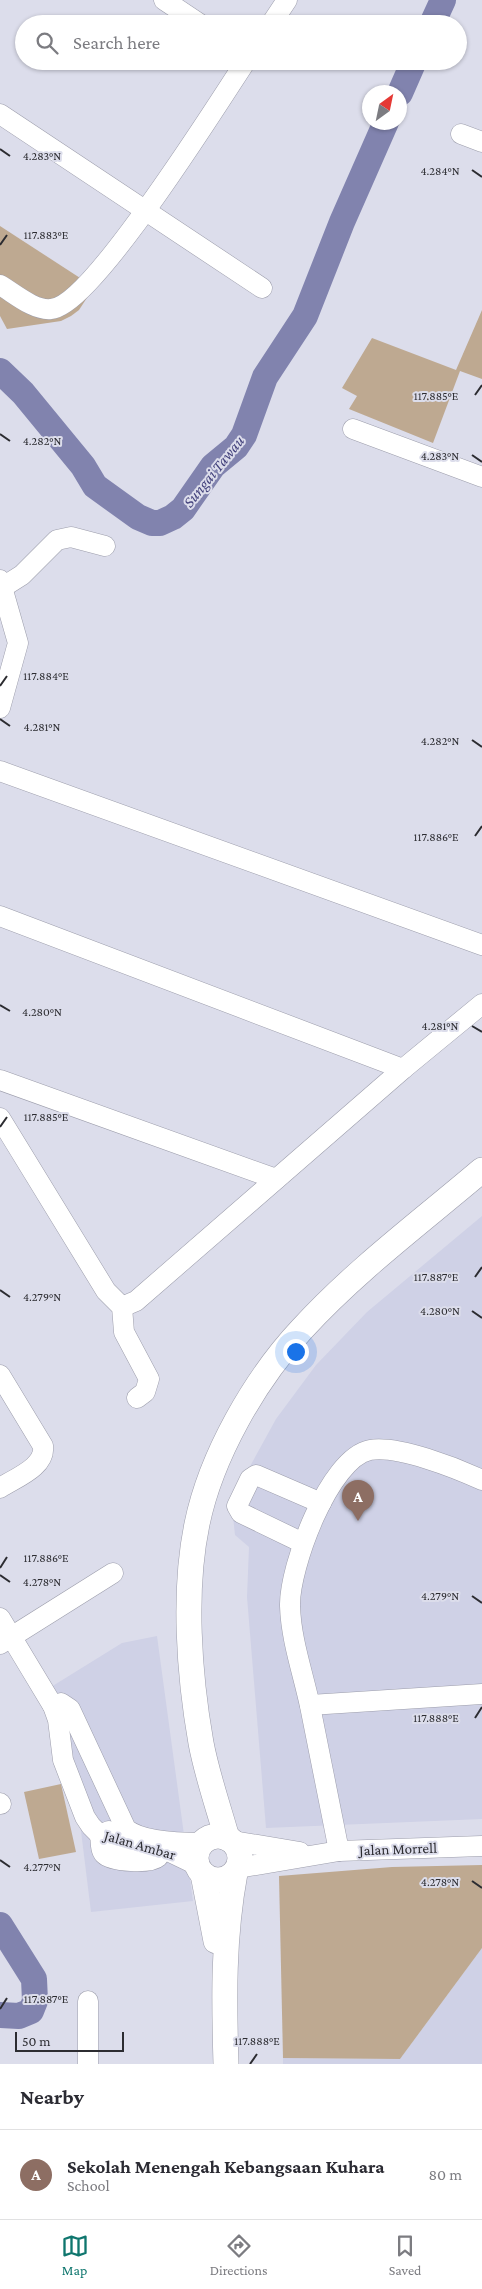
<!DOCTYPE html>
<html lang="en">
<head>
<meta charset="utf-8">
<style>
	:root { --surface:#fff; --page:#f7f7f7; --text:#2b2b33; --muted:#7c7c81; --line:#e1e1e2; --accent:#0f766e }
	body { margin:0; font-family:"Crimson Pro",serif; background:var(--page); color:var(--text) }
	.compass { position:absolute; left:362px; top:85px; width:45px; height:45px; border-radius:50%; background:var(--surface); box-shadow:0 1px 4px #0004; rotate:33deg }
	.scale { position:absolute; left:15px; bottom:12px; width:109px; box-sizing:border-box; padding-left:5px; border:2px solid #2c2c31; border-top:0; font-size:14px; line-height:18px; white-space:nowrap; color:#2c2c31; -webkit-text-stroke:4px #dcddeb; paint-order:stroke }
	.you { position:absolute; left:295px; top:1351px; width:18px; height:18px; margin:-12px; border:4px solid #fff; border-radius:50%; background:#1a73e8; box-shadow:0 0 0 8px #1a73e833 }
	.badge { display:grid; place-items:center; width:32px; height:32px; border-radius:50%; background:var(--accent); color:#fff; font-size:16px; font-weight:700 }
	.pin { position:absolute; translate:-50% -41px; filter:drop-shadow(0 1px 2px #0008) }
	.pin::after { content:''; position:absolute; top:26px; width:18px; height:15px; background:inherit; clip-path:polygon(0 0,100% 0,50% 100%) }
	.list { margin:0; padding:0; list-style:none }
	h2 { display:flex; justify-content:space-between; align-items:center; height:65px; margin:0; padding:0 20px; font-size:21px }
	h2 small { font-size:16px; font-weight:400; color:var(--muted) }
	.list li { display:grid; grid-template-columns:32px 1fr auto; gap:15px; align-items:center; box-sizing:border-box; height:90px; padding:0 20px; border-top:1px solid var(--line) }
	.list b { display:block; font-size:19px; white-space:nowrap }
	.list p { margin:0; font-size:16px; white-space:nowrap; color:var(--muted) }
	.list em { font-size:16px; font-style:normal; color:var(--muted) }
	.icon { flex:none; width:28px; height:28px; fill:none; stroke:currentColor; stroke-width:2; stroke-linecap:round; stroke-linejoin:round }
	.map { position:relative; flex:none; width:482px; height:2064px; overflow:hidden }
	.search { position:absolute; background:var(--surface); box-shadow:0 1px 4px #0004; left:15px; right:15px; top:15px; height:55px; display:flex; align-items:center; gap:12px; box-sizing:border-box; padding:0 18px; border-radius:28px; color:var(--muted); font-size:19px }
	.sheet { height:155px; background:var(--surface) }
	nav { display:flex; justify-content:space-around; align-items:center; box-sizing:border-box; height:70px; border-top:1px solid var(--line); background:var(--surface); font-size:14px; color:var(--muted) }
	nav a { display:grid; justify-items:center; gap:2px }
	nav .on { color:var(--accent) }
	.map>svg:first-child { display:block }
</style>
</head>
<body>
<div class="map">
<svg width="482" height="2064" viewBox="0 0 482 2064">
	<rect width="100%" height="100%" fill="#dcddeb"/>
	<!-- built -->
	<g fill="#cfd1e6">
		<path d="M482 1216V1819L266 1828 247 1597 249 1547 235 1535 232 1507 248 1470 276 1419 316 1365 367 1312Z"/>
		<path d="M157 1636 193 1901 91 1912 80 1823 51 1687 122 1643Z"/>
		<path d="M482 1948V2064H283V2058L400 2059Z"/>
	</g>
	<!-- green -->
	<g fill="#bea991">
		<path d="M0 226 94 287 79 310 71 316 61 321 7 329 0 316Z"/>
		<path d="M482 310V379L460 371 433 443 349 409 357 396 342 388 372 338 456 370Z"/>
		<path d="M61 1784 76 1852 39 1859 24 1792Z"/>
		<path d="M482 1865V1948L400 2059 283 2058 279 1876 392 1867Z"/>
	</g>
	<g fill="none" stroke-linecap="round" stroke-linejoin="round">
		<!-- river -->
		<g stroke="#8183ae" stroke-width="26">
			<path d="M432 24 443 0"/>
			<path d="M400 93 414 61"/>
			<path d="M0 371 23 393 83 466 95 486 138 517 152 523H160L173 517 183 509 213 466 236 447 244 435 265 377 305 316 342 222 386 122"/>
			<path d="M0 1925 34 1979 35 2001 31 2011 19 2016 0 2015"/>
		</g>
		<defs>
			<g id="minor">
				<path d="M164 0 200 24"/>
				<path d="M271 24 287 0"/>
				<path d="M0 114 262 288"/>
				<path d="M461 134 482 142"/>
				<path d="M0 285C14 293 34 311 51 309 92 306 218 103 246 61"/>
				<path d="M353 429 482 477"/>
				<path d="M0 580 18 643 0 708"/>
				<path d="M3 587 22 575 57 540 71 537 105 546"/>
				<path d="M0 771 482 945"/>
				<path d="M0 916 403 1069"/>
				<path d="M0 1080 276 1179"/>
				<path d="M0 1118 106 1291 122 1307 124 1332 149 1379 145 1392 137 1398"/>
				<path d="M122 1307 136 1301 403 1069 482 1004"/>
				<path d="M0 1375 43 1446C46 1467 15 1478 0 1488"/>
				<path d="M303 1543 241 1513 237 1506 250 1479 256 1475 321 1503"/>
				<path d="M0 1618 53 1706 58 1720 63 1760 85 1817 91 1826 100 1835 110 1839 170 1852 197 1865"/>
				<path d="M0 1644 113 1573"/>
				<path d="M310 1705 482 1694"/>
				<path d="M53 1706 61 1703 70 1709 126 1829C142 1842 181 1843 202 1843"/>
				<path d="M0 1803 1 1804"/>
				<path d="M109 1831 100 1835C101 1840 100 1850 104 1854 112 1862 150 1864 158 1857L160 1850"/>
				<path d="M233 1841 300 1852"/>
				<path d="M339 1851C329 1803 320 1754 310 1706 303 1673 291 1640 290 1606 289 1568 329 1458 370 1450 398 1445 456 1468 482 1480"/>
				<path d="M238 1868 339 1851 482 1846"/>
				<path d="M88 2001V2064"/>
			</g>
			<g id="major">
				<circle cx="218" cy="1858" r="22"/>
				<path d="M227 1838C218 1806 207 1775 201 1743 189 1675 183 1591 197 1524 211 1456 255 1379 302 1329 356 1270 422 1221 482 1170"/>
				<path d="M203 1874 216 1941"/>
				<path d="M226 2064C224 1999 223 1937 235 1873"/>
			</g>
		</defs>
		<!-- minor casing -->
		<use href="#minor" stroke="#9c9dab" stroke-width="21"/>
		<!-- major casing -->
		<use href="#major" stroke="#9c9dab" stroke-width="26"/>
		<!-- minor -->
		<use href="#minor" stroke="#fff" stroke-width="20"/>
		<!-- major -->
		<use href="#major" stroke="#fff" stroke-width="25"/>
	</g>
	<!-- ticks -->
	<path fill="none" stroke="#2c2c31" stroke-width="2" d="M0 149 10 156M472 170 482 177M0 245 7 235M475 395 482 385M0 434 10 441M472 455 482 462M0 686 7 676M0 719 10 726M472 740 482 747M475 836 482 826M0 1005 10 1011M472 1026 482 1032M0 1127 7 1117M475 1277 482 1267M0 1290 10 1297M472 1311 482 1318M0 1568 7 1557M0 1575 10 1582M472 1596 482 1603M475 1718 482 1707M0 1860 10 1867M472 1881 482 1888M0 2009 7 1998M250 2064 257 2054"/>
	<g text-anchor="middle" stroke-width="4" stroke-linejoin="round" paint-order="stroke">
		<!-- street labels -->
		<g font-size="15" fill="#2c2c31" stroke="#dcddeb">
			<text transform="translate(140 1845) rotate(16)" y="5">Jalan Ambar</text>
			<text transform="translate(398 1849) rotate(-2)" y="5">Jalan Morrell</text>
		</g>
		<!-- water labels -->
		<g font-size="16" font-style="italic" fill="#43427c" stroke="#dcddeb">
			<text transform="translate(213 471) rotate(-51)" y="6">Sungai Tawau</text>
		</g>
	</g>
	<g font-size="12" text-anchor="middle" fill="#2c2c31" stroke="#dcddeb" stroke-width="4" stroke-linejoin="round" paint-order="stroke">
		<text x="42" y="160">4.283°N</text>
		<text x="440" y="175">4.284°N</text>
		<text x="46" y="239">117.883°E</text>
		<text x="436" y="400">117.885°E</text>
		<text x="42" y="445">4.282°N</text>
		<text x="440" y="460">4.283°N</text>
		<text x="46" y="680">117.884°E</text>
		<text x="42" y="731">4.281°N</text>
		<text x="440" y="745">4.282°N</text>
		<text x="436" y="841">117.886°E</text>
		<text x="42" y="1016">4.280°N</text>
		<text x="440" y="1030">4.281°N</text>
		<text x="46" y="1121">117.885°E</text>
		<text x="436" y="1281">117.887°E</text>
		<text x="42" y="1301">4.279°N</text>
		<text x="440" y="1315">4.280°N</text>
		<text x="46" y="1562">117.886°E</text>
		<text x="42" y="1586">4.278°N</text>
		<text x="440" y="1600">4.279°N</text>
		<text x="436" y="1722">117.888°E</text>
		<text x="42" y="1871">4.277°N</text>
		<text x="440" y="1886">4.278°N</text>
		<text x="46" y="2003">117.887°E</text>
		<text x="257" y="2045">117.888°E</text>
	</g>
</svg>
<svg class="compass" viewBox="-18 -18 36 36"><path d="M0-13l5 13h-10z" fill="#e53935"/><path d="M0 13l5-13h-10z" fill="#7c7c81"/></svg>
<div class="scale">50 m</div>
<div class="you"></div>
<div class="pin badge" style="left:358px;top:1521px;background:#8d6e63">A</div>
<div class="search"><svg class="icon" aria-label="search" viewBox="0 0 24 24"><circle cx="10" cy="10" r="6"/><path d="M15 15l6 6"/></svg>Search here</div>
</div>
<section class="sheet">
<h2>Nearby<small></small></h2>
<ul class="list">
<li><span class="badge" style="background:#8d6e63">A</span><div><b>Sekolah Menengah Kebangsaan Kuhara</b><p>School</p></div><em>80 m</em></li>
</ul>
</section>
<nav>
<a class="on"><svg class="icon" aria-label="map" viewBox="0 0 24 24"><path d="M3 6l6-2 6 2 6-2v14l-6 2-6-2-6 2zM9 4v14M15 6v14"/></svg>Map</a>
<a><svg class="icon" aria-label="directions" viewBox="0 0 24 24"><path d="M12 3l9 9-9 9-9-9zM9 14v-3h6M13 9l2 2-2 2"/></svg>Directions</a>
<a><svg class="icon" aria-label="saved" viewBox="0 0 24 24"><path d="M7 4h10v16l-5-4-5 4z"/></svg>Saved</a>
</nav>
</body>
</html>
